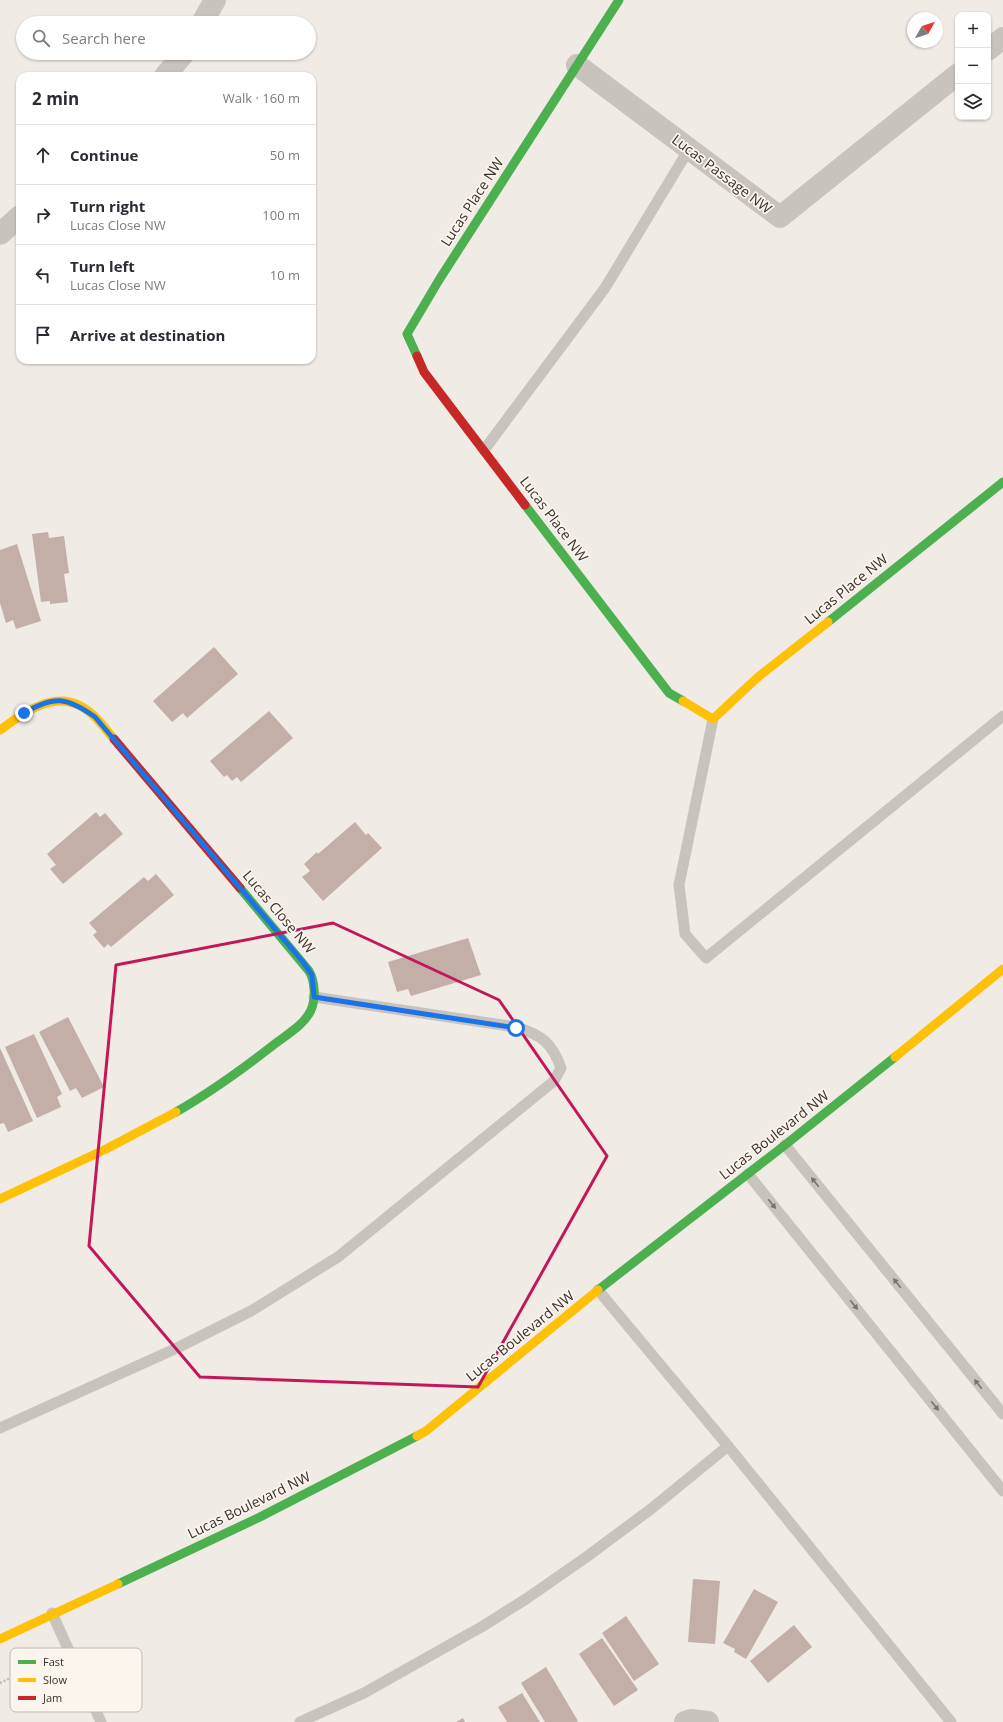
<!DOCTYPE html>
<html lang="en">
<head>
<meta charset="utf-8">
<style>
	:root { --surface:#fff; --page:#f2f2f3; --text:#2b2b33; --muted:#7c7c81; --line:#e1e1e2 }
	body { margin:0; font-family:"Open Sans",sans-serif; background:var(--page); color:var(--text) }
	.controls { position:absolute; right:12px; top:12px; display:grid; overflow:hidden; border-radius:8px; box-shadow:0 1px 3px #0004 }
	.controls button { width:36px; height:36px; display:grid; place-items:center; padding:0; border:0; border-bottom:1px solid var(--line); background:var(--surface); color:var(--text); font:20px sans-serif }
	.compass { position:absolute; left:907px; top:12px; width:36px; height:36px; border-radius:50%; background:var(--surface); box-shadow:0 1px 3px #0004; rotate:51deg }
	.stop { position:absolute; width:12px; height:12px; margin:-9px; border:3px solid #1a73e8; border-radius:50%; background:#fff }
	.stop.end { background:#1a73e8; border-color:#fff; box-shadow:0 1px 4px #0008 }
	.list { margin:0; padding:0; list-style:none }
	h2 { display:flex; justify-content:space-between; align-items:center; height:52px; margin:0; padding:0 16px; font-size:17px }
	h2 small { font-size:13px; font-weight:400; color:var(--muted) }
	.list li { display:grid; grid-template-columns:26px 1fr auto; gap:12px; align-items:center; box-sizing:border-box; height:60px; padding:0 16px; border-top:1px solid var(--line) }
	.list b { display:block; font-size:15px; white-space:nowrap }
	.list p { margin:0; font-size:13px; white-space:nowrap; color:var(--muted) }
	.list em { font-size:13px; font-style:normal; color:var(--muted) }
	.icon { flex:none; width:22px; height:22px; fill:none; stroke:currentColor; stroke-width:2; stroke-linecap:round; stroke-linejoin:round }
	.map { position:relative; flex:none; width:1003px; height:1722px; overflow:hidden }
	.search { position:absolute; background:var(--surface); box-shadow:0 1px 3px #0004; left:16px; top:16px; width:300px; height:44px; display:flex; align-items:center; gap:10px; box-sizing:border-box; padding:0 14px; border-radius:22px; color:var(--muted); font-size:15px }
	.panel { position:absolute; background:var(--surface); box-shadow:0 1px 3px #0004; left:16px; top:72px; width:300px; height:292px; border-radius:12px }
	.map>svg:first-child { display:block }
</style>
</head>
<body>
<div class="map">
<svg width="1003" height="1722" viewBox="0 0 1003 1722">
	<rect width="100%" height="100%" fill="#f0ebe5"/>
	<!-- building -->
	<g fill="#c3afa7">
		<path d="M48 532 49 538 64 536 69 573 64 574 68 602 50 604V601L41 602 32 534Z"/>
		<path d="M17 544 41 621 16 629 13 620 6 623 0 603V550Z"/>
		<path d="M214 647 238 674 187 718 183 713 172 722 153 701Z"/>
		<path d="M269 711 293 738 241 782 237 777 232 781 227 775 224 777 210 761Z"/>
		<path d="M96 812 100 817 105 813 123 834 63 884 50 869 56 865 47 854Z"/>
		<path d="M355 822 366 835 368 833 382 848 323 901 302 877 310 871 304 864 317 852 318 854Z"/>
		<path d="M156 874 174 895 111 947 108 944 104 948 93 935 97 932 89 923 144 877 148 881Z"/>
		<path d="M468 938 481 975 411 996 408 989 397 992 388 962Z"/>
		<path d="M68 1017 104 1087 82 1098 76 1088 70 1091 39 1032Z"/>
		<path d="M34 1034 62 1094 57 1097 61 1107 37 1118 5 1047Z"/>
		<path d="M0 1048 33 1121 8 1132 4 1123 0 1124Z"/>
		<path d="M693 1579 720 1581 715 1644 688 1642Z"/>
		<path d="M754 1589 778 1602 746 1659 734 1652 735 1649 723 1643Z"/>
		<path d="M626 1616 659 1664 634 1681 602 1633Z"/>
		<path d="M794 1625 812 1647 768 1683 750 1661Z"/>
		<path d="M602 1638 638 1690 614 1706 579 1654Z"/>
		<path d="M546 1667 578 1721 576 1722H545L521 1683Z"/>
		<path d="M522 1693 540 1722H507L498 1707Z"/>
		<path d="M463 1718 465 1722H456Z"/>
	</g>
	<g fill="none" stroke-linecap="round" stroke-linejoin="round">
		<!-- path -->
		<path stroke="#c2bbb6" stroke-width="2.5" stroke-dasharray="2 2" stroke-linecap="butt" d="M0 1683 52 1658"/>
		<!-- lane -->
		<g stroke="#c9c3be" stroke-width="11">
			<path d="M484 450 605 288 689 149"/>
			<path d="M713 719 679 885 685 934 706 958 1003 716"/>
			<path d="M785 1145 1003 1414"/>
			<path d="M748 1174 1003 1491"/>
			<path d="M598 1290 728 1446 951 1722"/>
			<path d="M0 1428 177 1348 251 1311 338 1257 554 1081 561 1068C552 1043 542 1035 516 1027L314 997"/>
			<path d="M52 1613 101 1722"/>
			<path d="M300 1722 364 1693 483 1626 526 1599 585 1558 651 1509 728 1446"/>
		</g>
		<!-- street -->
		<g stroke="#c9c3be" stroke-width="22">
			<path d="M202 23 215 0"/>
			<path d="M988 50 1003 38"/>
			<path d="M577 65 780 217 958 74"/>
			<path d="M165 76 184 53"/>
			<path d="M0 234 20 216"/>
			<path d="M685 1722 691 1720 708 1722"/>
		</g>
		<!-- fast -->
		<g stroke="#4caf50" stroke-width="9">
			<path d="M417 356 407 334 439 280 619 0"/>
			<path d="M525 505 669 693 683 701"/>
			<path d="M828 622 1003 482"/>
			<path d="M176 1112C211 1092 244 1068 276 1043 288 1034 305 1024 311 1010 316 999 315 981 309 971L240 888"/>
			<path d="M598 1290 785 1145 895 1057"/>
			<path d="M118 1584 260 1517 417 1436"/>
		</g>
		<!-- slow -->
		<g stroke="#ffc107" stroke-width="9">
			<path d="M683 701 713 719 758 677 828 622"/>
			<path d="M0 730C30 708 63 684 96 718 102 724 108 732 114 739"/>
			<path d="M895 1057 1003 969"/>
			<path d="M0 1199 108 1148 176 1112"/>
			<path d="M417 1436 426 1431 598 1290"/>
			<path d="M0 1639 118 1584"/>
		</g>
		<!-- jam -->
		<g stroke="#c62828" stroke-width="9">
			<path d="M417 356 424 372 525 505"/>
			<path d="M114 739 240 888"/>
		</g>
	</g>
	<!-- one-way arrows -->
	<defs><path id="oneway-solid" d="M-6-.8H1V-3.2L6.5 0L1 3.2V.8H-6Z"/></defs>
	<g fill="#7b726d">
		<use href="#oneway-solid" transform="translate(815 1182) rotate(-129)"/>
		<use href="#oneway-solid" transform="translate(772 1204) rotate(51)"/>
		<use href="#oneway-solid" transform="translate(897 1283) rotate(-129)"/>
		<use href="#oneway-solid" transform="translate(854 1305) rotate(51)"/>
		<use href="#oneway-solid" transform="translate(978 1384) rotate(-129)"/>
		<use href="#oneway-solid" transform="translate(935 1406) rotate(51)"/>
	</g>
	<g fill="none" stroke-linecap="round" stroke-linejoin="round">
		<!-- route -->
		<path stroke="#1a73e8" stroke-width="5" d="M24 713C54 695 67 697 95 717L303 962 312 975 314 997 516 1028"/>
	</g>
	<!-- marked area -->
	<path fill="none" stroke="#c2185b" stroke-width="3" stroke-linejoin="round" d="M333 923 499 1000 607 1156 478 1387 200 1377 89 1246 116 965Z"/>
	<g text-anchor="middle" stroke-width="3.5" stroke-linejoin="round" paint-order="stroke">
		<!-- street labels -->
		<g font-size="14" fill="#3b302b" stroke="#fbf5ee">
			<text transform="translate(722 174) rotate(37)" y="5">Lucas Passage NW</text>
			<text transform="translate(472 202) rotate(-57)" y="5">Lucas Place NW</text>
			<text transform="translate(554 519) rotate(53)" y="5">Lucas Place NW</text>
			<text transform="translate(846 589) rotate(-39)" y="5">Lucas Place NW</text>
			<text transform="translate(279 912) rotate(50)" y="5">Lucas Close NW</text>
			<text transform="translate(774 1135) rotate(-38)" y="5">Lucas Boulevard NW</text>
			<text transform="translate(520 1336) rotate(-39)" y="5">Lucas Boulevard NW</text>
			<text transform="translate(249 1505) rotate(-26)" y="5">Lucas Boulevard NW</text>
		</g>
	</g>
	<!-- legend -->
	<rect x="10" y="1648" width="132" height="64" rx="6" fill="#fbf5ee" stroke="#c1bab4" stroke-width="1"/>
	<rect x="18" y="1660" width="18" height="4" fill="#4caf50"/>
	<rect x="18" y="1678" width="18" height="4" fill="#ffc107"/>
	<rect x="18" y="1696" width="18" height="4" fill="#c62828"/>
	<g font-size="11" fill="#3b302b">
		<text x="43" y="1666">Fast</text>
		<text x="43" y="1684">Slow</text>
		<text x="43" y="1702">Jam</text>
	</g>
</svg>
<div class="controls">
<button>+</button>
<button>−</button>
<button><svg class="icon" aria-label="layers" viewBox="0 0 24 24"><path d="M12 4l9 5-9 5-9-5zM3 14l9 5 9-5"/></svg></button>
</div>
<svg class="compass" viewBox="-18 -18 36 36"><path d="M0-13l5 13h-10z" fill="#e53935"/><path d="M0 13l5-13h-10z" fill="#7c7c81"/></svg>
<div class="stop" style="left:516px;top:1028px"></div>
<div class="stop end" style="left:24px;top:713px"></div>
<div class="search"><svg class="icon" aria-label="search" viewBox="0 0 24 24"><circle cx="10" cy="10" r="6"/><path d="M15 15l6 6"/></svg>Search here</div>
<section class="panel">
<h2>2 min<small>Walk · 160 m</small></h2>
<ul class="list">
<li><svg class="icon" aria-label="ahead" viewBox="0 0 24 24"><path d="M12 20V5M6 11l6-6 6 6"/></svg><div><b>Continue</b></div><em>50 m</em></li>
<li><svg class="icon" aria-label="right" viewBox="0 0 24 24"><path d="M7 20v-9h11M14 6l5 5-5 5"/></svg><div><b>Turn right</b><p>Lucas Close NW</p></div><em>100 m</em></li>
<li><svg class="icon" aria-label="left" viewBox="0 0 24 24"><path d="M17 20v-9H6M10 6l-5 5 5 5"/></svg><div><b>Turn left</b><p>Lucas Close NW</p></div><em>10 m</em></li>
<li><svg class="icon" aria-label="arrive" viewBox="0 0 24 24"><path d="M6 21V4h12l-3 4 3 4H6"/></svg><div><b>Arrive at destination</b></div></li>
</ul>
</section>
</div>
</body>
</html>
